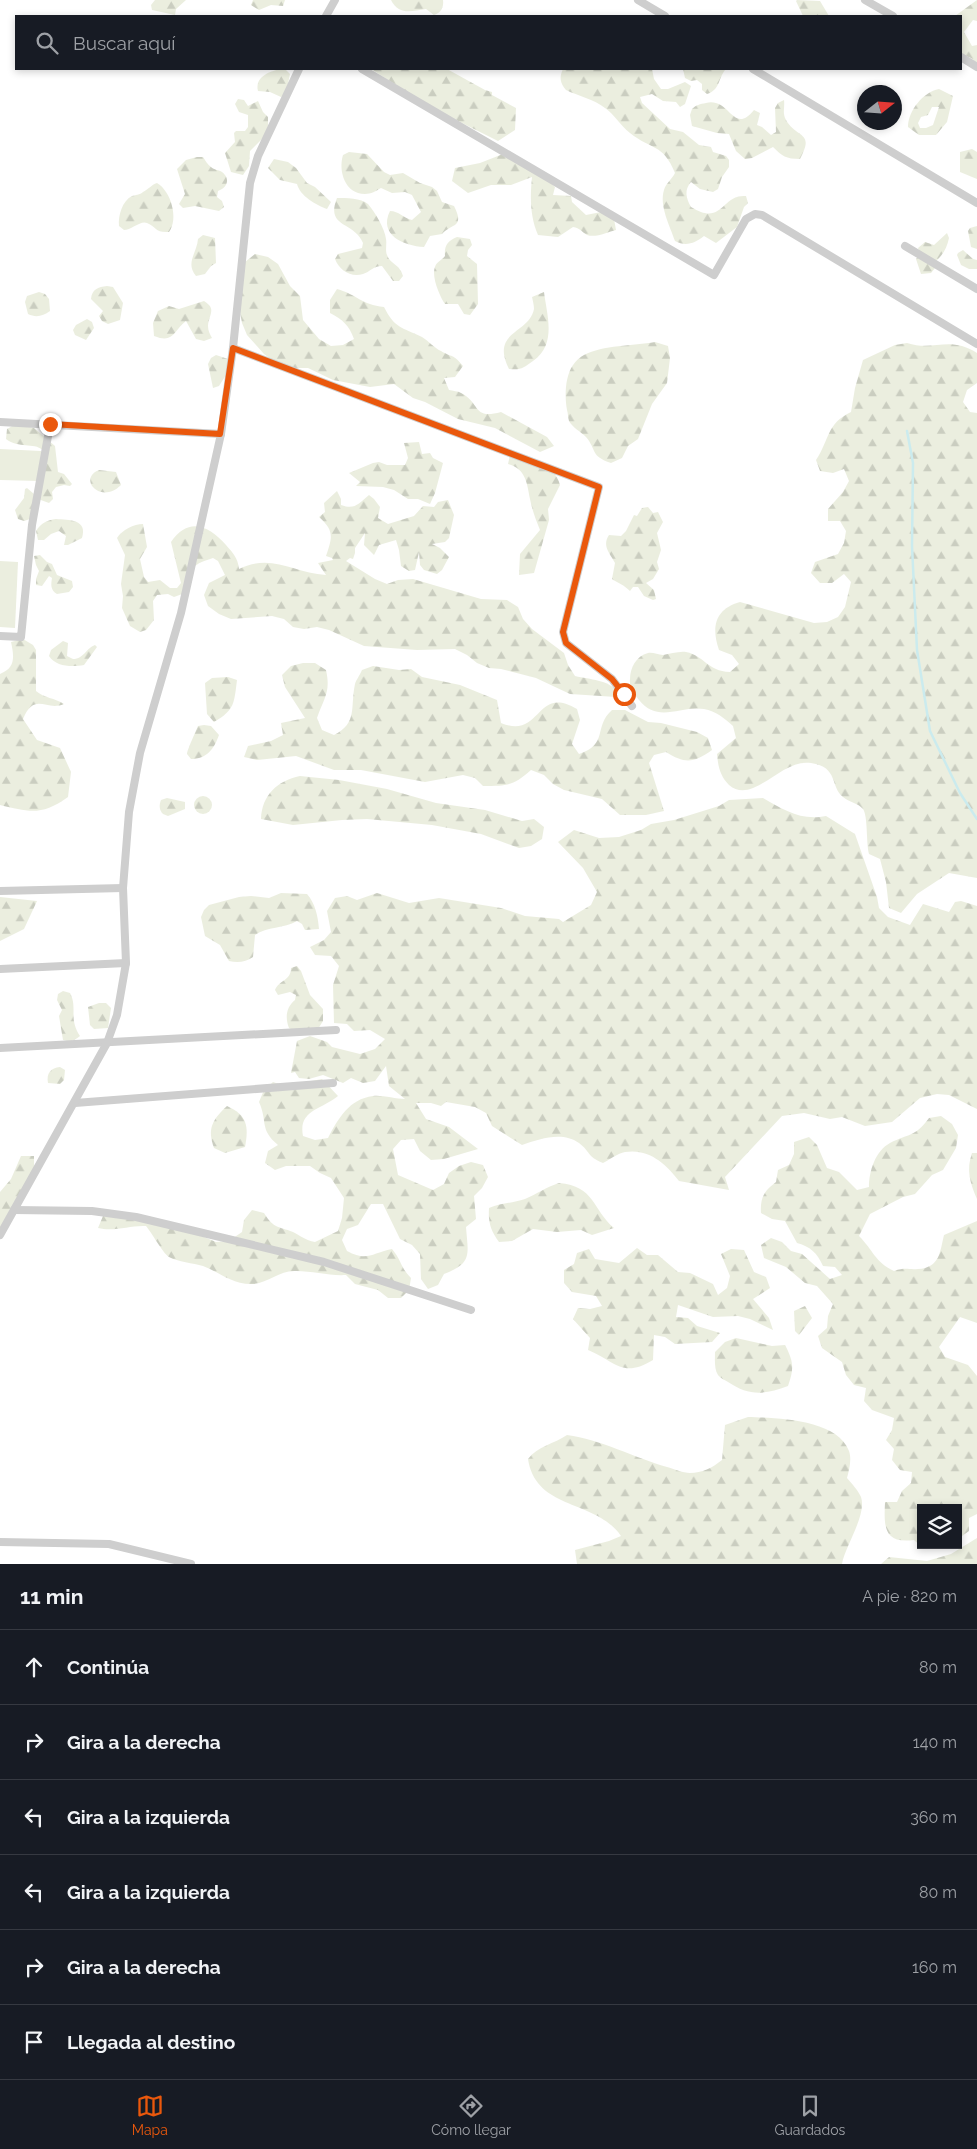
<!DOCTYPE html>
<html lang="es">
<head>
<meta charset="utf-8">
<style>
	:root { --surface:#171b24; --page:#242831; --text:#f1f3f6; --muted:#9ea1a6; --line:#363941; --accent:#ea580c }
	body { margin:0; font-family:Raleway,sans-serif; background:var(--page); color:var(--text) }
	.controls { position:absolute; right:15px; bottom:15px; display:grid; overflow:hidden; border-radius:0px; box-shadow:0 2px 8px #0003 }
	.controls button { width:45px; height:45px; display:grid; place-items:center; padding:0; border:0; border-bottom:1px solid var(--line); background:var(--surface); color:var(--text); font:25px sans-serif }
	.compass { position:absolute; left:857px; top:85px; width:45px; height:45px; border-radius:50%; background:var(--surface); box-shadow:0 2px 8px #0003; rotate:73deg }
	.stop { position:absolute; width:15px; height:15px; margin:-11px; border:4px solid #ea580c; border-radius:50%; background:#fff }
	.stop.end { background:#ea580c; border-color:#fff; box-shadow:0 1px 5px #0008 }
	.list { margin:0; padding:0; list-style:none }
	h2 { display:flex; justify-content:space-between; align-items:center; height:65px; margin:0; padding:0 20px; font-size:21px }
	h2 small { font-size:16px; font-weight:400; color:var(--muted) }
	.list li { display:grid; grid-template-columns:32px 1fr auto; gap:15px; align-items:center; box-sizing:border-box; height:75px; padding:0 20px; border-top:1px solid var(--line) }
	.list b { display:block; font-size:19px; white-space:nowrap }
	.list em { font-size:16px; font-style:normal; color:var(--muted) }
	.icon { flex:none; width:28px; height:28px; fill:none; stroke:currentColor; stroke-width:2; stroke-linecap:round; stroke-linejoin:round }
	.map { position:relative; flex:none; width:977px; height:1564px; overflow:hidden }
	.search { position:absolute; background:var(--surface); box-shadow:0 2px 8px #0003; left:15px; right:15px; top:15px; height:55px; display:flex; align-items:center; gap:12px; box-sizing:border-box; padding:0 18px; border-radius:0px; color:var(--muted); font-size:19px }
	.sheet { height:515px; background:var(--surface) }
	nav { display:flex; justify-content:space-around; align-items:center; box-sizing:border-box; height:70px; border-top:1px solid var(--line); background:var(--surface); font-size:14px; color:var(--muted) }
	nav a { display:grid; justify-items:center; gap:2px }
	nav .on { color:var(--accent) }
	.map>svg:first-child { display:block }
</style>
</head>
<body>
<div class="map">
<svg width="977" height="1564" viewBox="0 0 977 1564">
	<defs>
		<pattern id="forest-firs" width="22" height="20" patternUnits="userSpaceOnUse" patternTransform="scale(1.25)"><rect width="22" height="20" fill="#ebeedf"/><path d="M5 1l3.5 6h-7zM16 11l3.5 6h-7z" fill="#cacdc0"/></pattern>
	</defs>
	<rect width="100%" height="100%" fill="#fff"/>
	<!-- forest -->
	<g fill="url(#forest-firs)" fill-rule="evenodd">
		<path d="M155 0H186L176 9 175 15 152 10 151 5Z"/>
		<path d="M253 0H285L283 6 271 5 259 10 251 5Z"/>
		<path d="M391 0H443C444 7 441 13 434 15L426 9C412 11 399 16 391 0Z"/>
		<path d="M797 0 820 1 829 16H803L796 1Z"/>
		<path d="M977 0V21L973 20 964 32 972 46 977 45V64L971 58 961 54V16H955Z"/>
		<path d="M280 69 286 70 290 74 286 94 281 97 270 92 258 91C255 77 268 72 280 69Z"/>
		<path d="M371 69H447L485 90 492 92V95L516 108 515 130 498 141 430 107Z"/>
		<path d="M563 69H652L654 79 661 89H668L685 82 691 86 685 104 680 107 676 102 663 101 652 94 640 97 642 103 670 129 683 132 699 145 711 147 713 152 726 156 729 160V167L722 177 718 189 713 192 700 189 691 182C684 190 686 198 691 207 723 227 721 194 746 196L748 203 744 207 737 227 716 243 704 236C695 243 686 247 675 241 670 226 659 206 664 190 666 183 672 179 675 173 663 143 651 150 630 133 620 125 615 115 605 108 594 99 578 96 566 90 560 83 559 77 563 69Z"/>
		<path d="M683 69H725V70C718 79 720 90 707 94L702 90V84L697 80 691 81 685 78Z"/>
		<path d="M939 89 953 96 947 122 936 135H919L908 127C908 111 923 92 939 89ZM932 107H939L933 125 926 128H920L918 123 921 117 928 115Z"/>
		<path d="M238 99 244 100 248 106 258 101 263 112 268 117V126L263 138 250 151 249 166 243 175 231 172 225 153 235 142 234 133 236 131H245L248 127V115L239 112 235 104Z"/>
		<path d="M784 100C785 108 782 113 786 120 797 139 815 131 800 159 786 159 782 156 773 147L752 158 745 159 736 151 729 134 717 133 692 126 690 115 692 109C696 105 700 104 706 103 730 97 733 136 754 110L760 113 757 125 762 127 771 135 776 132 775 108 778 103Z"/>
		<path d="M972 149 977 152V179L960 172V152Z"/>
		<path d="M349 152 367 154 384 172 390 175 403 173 420 183 432 187 437 191 442 202 454 206C465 228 452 223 442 234L430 236 424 247C404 246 378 235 390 211 399 211 403 218 412 220L421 212 412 195 405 192 392 193 381 188C376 191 371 194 365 194 345 194 338 171 343 155Z"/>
		<path d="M503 154 538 170 555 187 553 195 571 196 572 202 586 215 606 211 614 219 616 230C608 232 596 238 587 235 582 232 580 228 573 227L558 237 538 235C530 216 530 198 532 177L511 185H491L468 193 452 181 455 168 480 163Z"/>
		<path d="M197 157H203C205 160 208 165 211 167 214 170 219 170 222 172 231 179 227 188 218 191L217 197 222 201 224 207 219 211 195 206 183 208 179 204 185 194 177 169 186 160Z"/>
		<path d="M274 159 288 162 296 168 307 183 315 187 331 202 327 209C316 205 300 196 297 184L280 180 268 168Z"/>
		<path d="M157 183C171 191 179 219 169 232 155 233 157 227 147 223 141 220 131 230 124 230L119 226C118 216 122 201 132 196 135 195 140 195 143 192 149 189 151 185 157 183Z"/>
		<path d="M337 198C346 198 361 198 368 204 375 212 385 229 386 239 387 244 385 250 387 255 390 264 400 264 403 276L399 281H393L382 266C373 266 370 272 363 274 351 278 339 270 335 259L338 254 362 248 363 243C354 221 325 228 337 198Z"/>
		<path d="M977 226V249L971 247 968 231 970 228Z"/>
		<path d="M947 233 949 238C947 248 943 255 935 262V268L931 273 921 274 916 259 920 254 918 248 925 242 934 245Z"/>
		<path d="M203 235 215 238 216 263 211 266 205 274 196 276C185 263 197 253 198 239Z"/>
		<path d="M457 237 470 239 472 245 468 250 467 256 477 264 478 304 470 315 464 314 458 304H445C440 297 431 276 435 267 436 262 442 260 445 256 444 245 448 241 457 237Z"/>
		<path d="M963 250 973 259 977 260V269H969L961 265 957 255 958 253Z"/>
		<path d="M255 254 268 257 278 264 290 286 300 296 303 320 319 339 331 346 343 345 354 339C349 325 343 320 330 313V300L337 289C356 294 362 305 384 307 395 329 402 327 422 337 429 341 434 348 441 351 452 358 453 353 463 366L455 377 444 378 449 390C453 391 458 391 461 393 481 403 472 420 501 412L547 437 554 446 540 452 495 428 458 419 425 402 413 398 394 384 370 387 333 380 308 368H283L264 354 247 335 242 323 240 312 245 262Z"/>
		<path d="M107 286 113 287 123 303 120 320 108 324 102 321 99 316 103 311 91 299C92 289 98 287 107 286Z"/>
		<path d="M39 292 45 294 49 299 50 311C43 316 36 318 28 314L25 302 27 296Z"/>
		<path d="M544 292C547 316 557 344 533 361 523 368 522 370 509 369 490 331 529 334 534 309 534 306 533 301 532 297Z"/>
		<path d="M204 301C217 309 209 314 208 326 208 331 210 334 212 338L204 341 196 339 186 321C173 331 174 344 154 336L153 323 158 311 169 306 179 309Z"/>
		<path d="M87 319 92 322 94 328 86 340 75 335 73 330 76 325Z"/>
		<path d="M655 342 668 346 670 358 667 383 652 404 638 439 628 446 622 458 611 463C590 456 597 450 586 437 581 432 572 427 569 421 568 418 568 413 567 410 564 391 565 365 584 355 603 345 633 346 655 342Z"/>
		<path d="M907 343C934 352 949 335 977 353V383L967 390 963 402 970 412 977 413V878L949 873 917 894 901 913 889 908 886 882 880 859 869 854C866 842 868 816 863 809 858 803 849 802 843 797 830 787 839 767 811 763 781 758 753 806 729 785 720 776 718 766 717 754L736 738 733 726C724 718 716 711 704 709 681 705 658 724 639 700 634 694 629 687 630 679 630 668 636 656 648 653 653 652 658 655 663 655 670 654 679 651 686 652 705 656 707 671 730 672L739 664 732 655 719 650C711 627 715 609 740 602L814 623 827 622 838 617 845 607 851 582 844 574 832 583H820L811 573 815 562 838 554 844 543 846 531 840 521H828V509L843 492 849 481 844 469 833 473 820 471 816 460C830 439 826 424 851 412L855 388 863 360 895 345Z"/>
		<path d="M216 355 228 359 226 375 219 386 213 388 208 364 211 358Z"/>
		<path d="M16 424 34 428 55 446 58 472 64 474 72 484 70 486 64 485 56 487 52 492 53 499 49 503 38 499 43 450C33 442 19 449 6 439L7 429Z"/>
		<path d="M419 442 422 454 430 453 433 458 443 463 435 493 430 504 418 499H408L394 490 383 487 356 486 360 482 349 473 373 463 379 462 387 465H405L408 458 404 443Z"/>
		<path d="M510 455C529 461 555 463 560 485L548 509 549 520 534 573 519 575 520 554 540 530C536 520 532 510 530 499 527 483 526 469 508 464Z"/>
		<path d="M99 470 116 472 121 485C101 505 77 479 99 470Z"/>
		<path d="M27 488 34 494 30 519 24 521 18 519 15 510 24 498 25 489Z"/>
		<path d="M337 491 341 499V505C355 510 358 504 369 495L374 499 380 507 378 518 388 524 414 516 423 506 434 507 438 502 448 500 454 515 449 538 445 542 432 544 440 548 449 557 442 570 437 574 424 570 420 565 419 552 415 570 409 571 401 566 399 550 396 540 379 545 374 555 364 545 365 533 355 548V553L353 559 350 558 346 561 375 579 387 584 398 580 413 579 481 599 507 600 518 607 523 619 532 629 564 653 568 665 575 676C591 680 607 679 618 692L616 697 570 694 536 678 501 669 489 668 477 663 467 655 455 649 417 650 364 646 329 630 317 627 304 629 293 627 284 619 272 616 231 619 219 614 208 606 204 595 209 583 225 575 218 561 213 558C188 566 192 568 185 593L174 597 168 594 157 595 153 601 154 620 146 630 140 632 130 626 122 608 123 596 121 584 125 555 117 538C122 530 134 524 143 524L147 547 140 559 144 577 148 582 160 580 170 588H177L181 583 171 542C189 516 209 526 226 545 233 553 238 558 239 569 272 553 293 573 326 575L318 563 333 560 332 558 326 556C332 538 335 531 319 517L325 512 324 503Z"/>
		<path d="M648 507 653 513 658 512 663 522 657 533 661 550 657 562 659 569 653 579 646 583 654 590 656 599 653 600 644 596 638 587H633L630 591C624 585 618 583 612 579L615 563C609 552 602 546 609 535L621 536 626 531 634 515 637 516 642 508Z"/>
		<path d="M56 519C69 520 88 519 82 538L68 545H64L66 536 59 531 51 534 44 540H38L36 531C41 523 47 520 56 519Z"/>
		<path d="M40 555 47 562 52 564 57 575 72 581 73 587 69 592 57 594C50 590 51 584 52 578L49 576 42 586 36 585V579L39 571 36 565 34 556Z"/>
		<path d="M23 639 33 645 36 650V691C44 698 55 698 64 704 46 712 35 691 23 719L37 740 60 748 71 772 68 797C42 816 29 812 0 805V674C16 668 14 656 11 642Z"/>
		<path d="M63 641 68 643 67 656 73 659C84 659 86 648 95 645L97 647 84 665C72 667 56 667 49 656L51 650Z"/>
		<path d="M303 663H315L326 670C331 692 324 698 317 718L322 730 334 735C358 723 350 707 355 684 356 680 360 675 362 670L373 666 399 670 411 669 422 677 460 685 497 700 501 723C542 740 535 684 577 709L580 720 572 744 579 754C609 744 593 727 612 710H625L648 722 661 723 697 732 708 738 712 750C694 763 685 764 666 752L654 755 649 763 664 811 646 815H620L602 799 564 790 553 784 544 775 531 770C513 786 507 786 483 786L475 778 463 775 425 782 361 770H334L296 756 257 760 244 757 248 746 271 741 283 735 281 723 305 718 285 687 282 675 291 666Z"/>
		<path d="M228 677 237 680C234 703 235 710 214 722L207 714 205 683 212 678Z"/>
		<path d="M204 725 211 726 219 735C214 749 207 759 191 759L187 754C187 750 196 731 198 726Z"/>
		<path d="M300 776 339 780 387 789 436 803 485 810 522 821 534 819 544 827 542 839 531 846 519 848 481 834 432 825 367 819 342 820 293 825 261 819C262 795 277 781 300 776Z"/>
		<circle cx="203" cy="805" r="9"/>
		<path d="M167 798 185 802V809L168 816 163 814C159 810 159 805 161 800Z"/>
		<path d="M763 798C784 810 801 821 826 816L855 834 877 897 879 908 888 917 910 925 923 904 949 912 955 902 961 901 977 906V1109L949 1095 937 1094 920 1098 892 1122 865 1126 842 1117 830 1119 804 1113 782 1116 725 1177 729 1190 679 1181C666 1164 649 1148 625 1152 618 1153 609 1160 603 1163 586 1156 591 1152 579 1143 562 1131 540 1139 522 1145L492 1126 486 1113 475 1107 446 1102 441 1106 431 1103H416L426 1119 449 1127 478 1149 444 1159 431 1160 420 1151 414 1139 401 1140 393 1149 398 1175 433 1190 444 1184 449 1173 459 1166 471 1162 483 1165 488 1177 482 1188 474 1196 476 1219 466 1227C468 1254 473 1263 444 1274L438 1285 428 1289 421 1279 420 1254 412 1245 400 1239 383 1204H371L358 1225 347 1229 342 1240 347 1251C367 1262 372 1253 392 1249 402 1261 400 1267 411 1278L409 1290 401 1298H388L378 1290 355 1284 346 1275C329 1276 313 1271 296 1271 280 1270 268 1283 253 1284 233 1285 219 1272 203 1266 193 1263 178 1262 169 1257 162 1252 152 1233 146 1226 130 1225 115 1232 98 1228L103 1216H148L171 1223 216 1242 229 1241 242 1232 244 1220 252 1210 264 1213C274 1229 278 1226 293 1232 301 1236 305 1240 315 1242L338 1231 342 1218 344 1198 331 1178 320 1173 310 1166H286L275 1170 265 1163 268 1151 278 1145C259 1129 268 1122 259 1102L264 1090 273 1082 285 1086 322 1079 338 1096C321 1110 298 1110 303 1136L315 1140 328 1138C338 1119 349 1099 373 1096 383 1095 395 1099 405 1099L389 1086 386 1066 375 1081 363 1083 351 1078 343 1083 323 1075 309 1079 299 1078 295 1072 291 1073 297 1041 310 1036 327 1042 332 1047 360 1054 375 1049 385 1039 370 1030 354 1031 347 1024 334 1023 333 985 339 966 331 956 315 955 310 947 324 940 331 932 327 911 335 898 347 896 357 900 377 893 409 903 439 898 501 908 525 916 559 919 563 922 591 905 597 892 583 868 558 842 574 830 599 838 619 837 641 830 651 824 674 820 719 806 729 800Z"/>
		<path d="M281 893 307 894C315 903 318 916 319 929L305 930 302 924 297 921C284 929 267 926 255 935L253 957C246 962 238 963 229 961L220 945 205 936 201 917 204 910 209 905 239 897 251 896 269 898Z"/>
		<path d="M0 897 37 901 24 929 0 941Z"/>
		<path d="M297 966 301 971 310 995 323 1009V1021L318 1029 294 1031 289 1028C285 1018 286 1007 295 1000L296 995 290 992 278 995 275 990C279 980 291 981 291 968Z"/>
		<path d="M63 991 70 993C78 1008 68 1018 80 1036 74 1041 70 1042 63 1040L59 1016 62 1010 57 1000 58 994Z"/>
		<path d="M99 1003H106L111 1008 108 1028 94 1029 90 1025 88 1007Z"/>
		<path d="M60 1067 65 1070 64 1080 60 1084 48 1083C46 1073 51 1068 60 1067Z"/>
		<path d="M227 1106C247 1115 249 1126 245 1147L225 1153 214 1148C207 1129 212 1120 227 1106Z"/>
		<path d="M941 1116 952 1124 958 1135 956 1148 943 1170 932 1175 915 1194 903 1197 870 1214 859 1236C873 1250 875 1262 894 1271 906 1267 908 1270 918 1269 940 1268 940 1251 944 1235L977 1221V1323L960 1317 939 1347 945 1357 968 1365 977 1376V1514L969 1518V1531L958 1539V1508H921V1545H943L937 1549H924L914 1540C883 1544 884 1526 885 1502H897L902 1491 911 1483 912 1472 900 1470 892 1460 894 1449 886 1440 892 1430 894 1418 872 1410 864 1401 866 1388 854 1385 846 1375 842 1362 822 1348 818 1336 827 1328 828 1316 833 1304 817 1286 805 1283 786 1267 764 1258 761 1245 771 1238 782 1242 791 1251 802 1254 830 1279 842 1275 835 1267 823 1266C817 1253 811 1247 797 1243L785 1221 772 1219 761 1213C760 1198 764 1191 776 1182L778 1170 789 1165 794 1154V1142L809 1137 817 1145 827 1168 839 1172 857 1190 869 1187C869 1172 875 1151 890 1143 909 1133 914 1138 929 1118Z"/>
		<path d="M972 1153H977V1199C970 1183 966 1170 972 1153Z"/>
		<path d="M21 1156H34V1177L0 1229V1192L11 1179Z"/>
		<path d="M559 1183C595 1186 592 1209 614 1228L592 1235 581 1230 557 1232 533 1229 512 1241 499 1242C491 1231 488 1223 489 1208 501 1203 513 1203 525 1199 537 1194 546 1187 559 1183Z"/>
		<path d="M637 1248 647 1255H658L678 1272 690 1273 713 1284 718 1295 727 1288 730 1276 721 1254 731 1249 744 1250 754 1272 766 1277 770 1288 753 1299 769 1318 773 1330 750 1319 738 1316 713 1317 678 1305 676 1317 688 1318 697 1326 720 1333 712 1342 675 1344 665 1337 654 1335 653 1360C622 1379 615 1361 588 1350L590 1338 573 1319 578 1308 590 1309 602 1306 596 1296 572 1292 564 1283V1270L574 1264 577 1253 589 1249 595 1259 619 1263Z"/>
		<path d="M805 1306 812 1318 799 1335 795 1331 794 1311Z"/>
		<path d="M736 1338 772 1346 785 1345C794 1362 794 1369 788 1386 764 1395 749 1396 728 1382 725 1380 720 1378 718 1375 714 1369 715 1359 715 1352L725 1342Z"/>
		<path d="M748 1417C777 1418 837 1419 849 1451 852 1460 849 1470 847 1478 852 1484 858 1490 861 1497 867 1515 845 1546 842 1564H577L575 1550 609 1541 621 1536C596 1499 536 1511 528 1459 538 1446 554 1444 567 1435 600 1439 635 1458 667 1467 674 1469 683 1473 690 1473 702 1473 712 1468 722 1460L725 1425Z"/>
		<path d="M977 1538V1564H881L889 1557 927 1561 951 1554Z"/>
	</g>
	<!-- garden -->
	<g fill="#ebeedf">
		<path d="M0 449 41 451 39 481 0 480Z"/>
		<path d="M0 561 18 562 15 628 0 627Z"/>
	</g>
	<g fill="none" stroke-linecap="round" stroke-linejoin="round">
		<!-- stream -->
		<path stroke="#cbebee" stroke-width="2.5" d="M907 431 913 463 912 546 917 650 930 731 960 793 977 819"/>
		<!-- minor -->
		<g stroke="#cecece" stroke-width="8">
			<path d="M638 0 665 16"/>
			<path d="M865 0 893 16"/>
			<path d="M326 16 335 0"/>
			<path d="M961 57 977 67"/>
			<path d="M362 69 714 275 746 219 755 214 762 215 977 344"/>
			<path d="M753 69 977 203"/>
			<path d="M905 246 977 289"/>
			<path d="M233 348 599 487 563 632 566 643 612 679 632 706"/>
			<path d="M0 422 221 434"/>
			<path d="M0 636 21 637 32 525 50 425"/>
			<path d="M0 891 123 888"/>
			<path d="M0 969 126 963"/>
			<path d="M0 1048 336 1030"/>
			<path d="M75 1103 333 1083"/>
			<path d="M14 1210 92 1211 136 1217 324 1262 471 1310"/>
			<path d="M0 1235 107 1043 117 1015 126 963 123 888 129 812 140 753 181 613 221 434 233 348 250 183 258 156 299 69"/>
			<path d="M0 1542 109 1544 191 1564"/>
		</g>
	</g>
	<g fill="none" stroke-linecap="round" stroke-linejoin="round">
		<!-- route -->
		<path stroke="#ea580c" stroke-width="6" d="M50 424 220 434 233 348 599 487 563 632 566 643 612 679 624 694"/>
	</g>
</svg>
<div class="controls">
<button><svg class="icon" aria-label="layers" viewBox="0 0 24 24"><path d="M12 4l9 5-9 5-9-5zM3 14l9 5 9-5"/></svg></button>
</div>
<svg class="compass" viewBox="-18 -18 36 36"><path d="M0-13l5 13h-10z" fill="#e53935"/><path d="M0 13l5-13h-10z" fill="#9ea1a6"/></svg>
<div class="stop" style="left:624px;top:694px"></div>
<div class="stop end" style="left:50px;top:424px"></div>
<div class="search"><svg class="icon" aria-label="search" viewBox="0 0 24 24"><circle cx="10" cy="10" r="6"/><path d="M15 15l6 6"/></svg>Buscar aquí</div>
</div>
<section class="sheet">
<h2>11 min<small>A pie · 820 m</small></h2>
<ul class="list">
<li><svg class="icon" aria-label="ahead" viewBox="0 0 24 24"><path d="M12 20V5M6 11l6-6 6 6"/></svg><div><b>Continúa</b></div><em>80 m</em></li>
<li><svg class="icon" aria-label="right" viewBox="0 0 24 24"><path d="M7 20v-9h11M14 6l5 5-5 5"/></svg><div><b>Gira a la derecha</b></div><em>140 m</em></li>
<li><svg class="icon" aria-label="left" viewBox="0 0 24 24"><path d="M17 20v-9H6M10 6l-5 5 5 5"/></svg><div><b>Gira a la izquierda</b></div><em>360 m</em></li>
<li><svg class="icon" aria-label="left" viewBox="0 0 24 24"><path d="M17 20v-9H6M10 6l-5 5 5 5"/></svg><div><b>Gira a la izquierda</b></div><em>80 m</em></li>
<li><svg class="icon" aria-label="right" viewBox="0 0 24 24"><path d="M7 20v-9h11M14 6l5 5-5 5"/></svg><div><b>Gira a la derecha</b></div><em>160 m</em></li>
<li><svg class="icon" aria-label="arrive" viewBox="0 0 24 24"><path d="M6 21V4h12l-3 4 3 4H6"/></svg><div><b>Llegada al destino</b></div></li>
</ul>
</section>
<nav>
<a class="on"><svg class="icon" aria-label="map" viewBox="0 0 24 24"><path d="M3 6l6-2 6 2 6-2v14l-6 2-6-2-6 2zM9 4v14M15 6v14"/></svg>Mapa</a>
<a><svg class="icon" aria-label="directions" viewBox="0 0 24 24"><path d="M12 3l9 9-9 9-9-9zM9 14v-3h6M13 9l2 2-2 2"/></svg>Cómo llegar</a>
<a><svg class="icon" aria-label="saved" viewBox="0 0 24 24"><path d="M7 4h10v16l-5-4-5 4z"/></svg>Guardados</a>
</nav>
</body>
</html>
